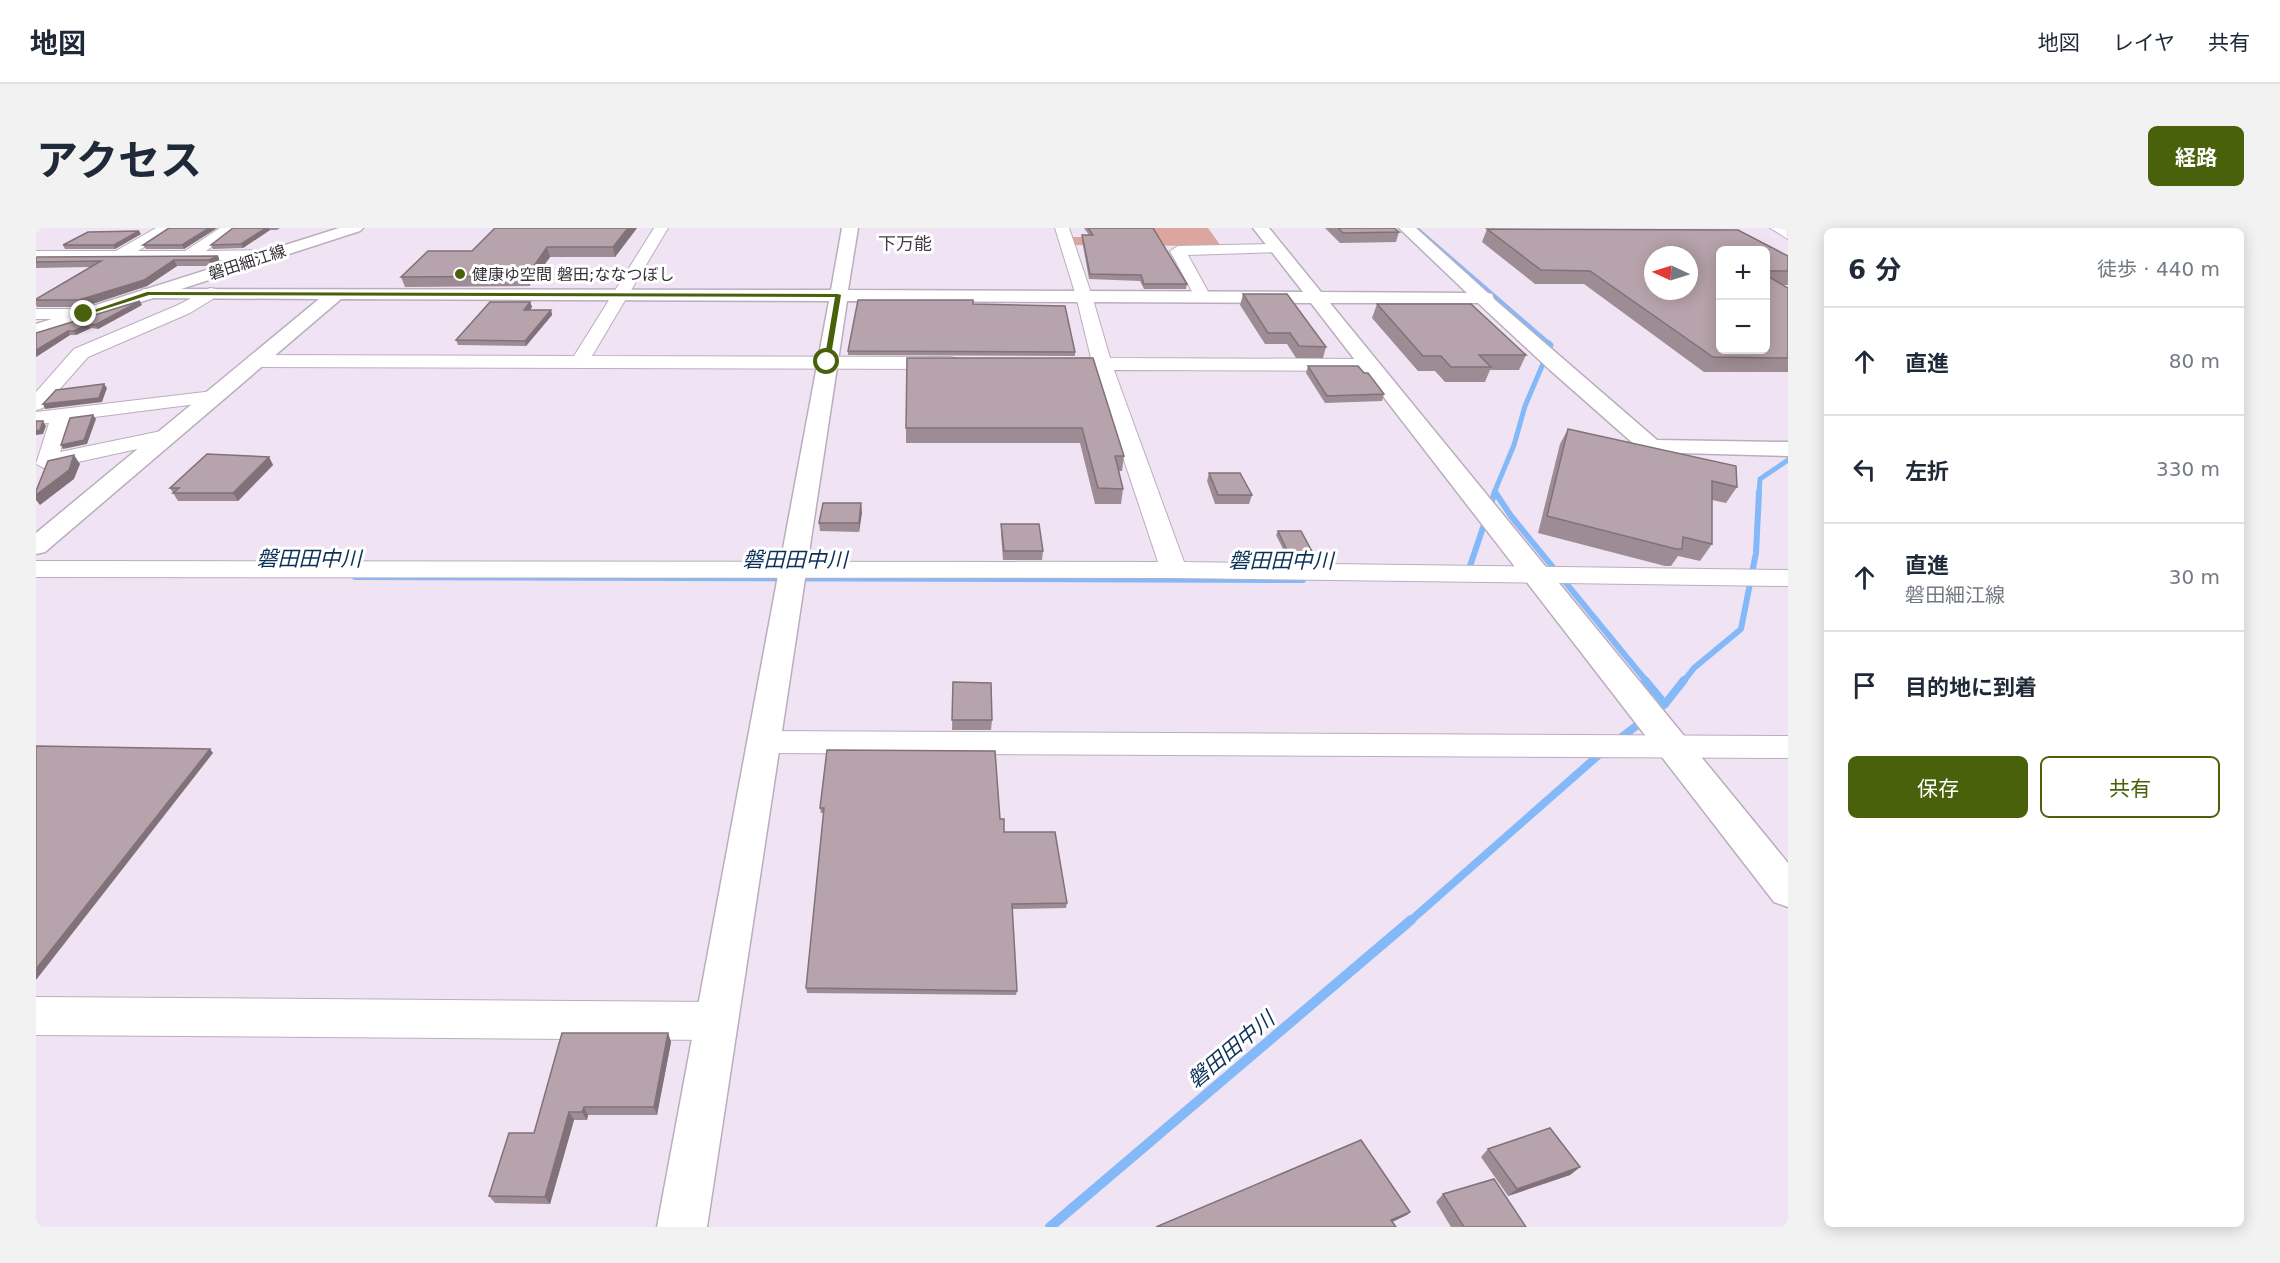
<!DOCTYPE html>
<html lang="ja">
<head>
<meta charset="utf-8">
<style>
	:root { --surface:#fff; --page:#f2f2f3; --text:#1f2937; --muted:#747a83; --line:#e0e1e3; --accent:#4a610c }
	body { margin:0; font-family:"DejaVu Sans","Noto Sans JP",sans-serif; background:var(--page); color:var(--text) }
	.controls { position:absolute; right:18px; top:18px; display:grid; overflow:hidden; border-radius:9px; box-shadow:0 3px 15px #0003 }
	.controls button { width:54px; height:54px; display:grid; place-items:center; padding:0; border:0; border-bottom:2px solid var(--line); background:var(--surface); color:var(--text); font:30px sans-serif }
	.compass { position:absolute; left:1608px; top:18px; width:54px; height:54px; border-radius:50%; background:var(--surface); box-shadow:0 3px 15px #0003; rotate:274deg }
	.stop { position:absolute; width:18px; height:18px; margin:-14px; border:4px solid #4a610c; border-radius:50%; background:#fff }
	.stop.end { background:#4a610c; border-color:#fff; box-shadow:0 2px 6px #0008 }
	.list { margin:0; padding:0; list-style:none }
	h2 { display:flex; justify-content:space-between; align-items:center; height:78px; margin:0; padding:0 24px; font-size:26px }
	h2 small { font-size:20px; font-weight:400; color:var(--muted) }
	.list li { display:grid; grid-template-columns:39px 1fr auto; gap:18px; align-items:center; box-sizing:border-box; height:108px; padding:0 24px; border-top:2px solid var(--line) }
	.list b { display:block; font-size:22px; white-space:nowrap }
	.list p { margin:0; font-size:20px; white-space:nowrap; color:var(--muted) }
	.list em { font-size:20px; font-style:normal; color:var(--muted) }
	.actions { display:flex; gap:12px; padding:18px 24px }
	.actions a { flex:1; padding:14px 0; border:2px solid var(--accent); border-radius:9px; text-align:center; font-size:21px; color:var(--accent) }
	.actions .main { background:var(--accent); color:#fff }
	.icon { flex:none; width:33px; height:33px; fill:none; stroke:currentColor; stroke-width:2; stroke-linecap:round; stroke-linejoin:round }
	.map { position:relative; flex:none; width:1752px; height:999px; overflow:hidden; border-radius:9px }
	header { display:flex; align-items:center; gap:36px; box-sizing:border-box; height:84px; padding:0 30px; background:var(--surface); border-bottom:2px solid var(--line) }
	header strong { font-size:28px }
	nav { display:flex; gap:33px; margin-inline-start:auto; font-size:21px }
	.intro { display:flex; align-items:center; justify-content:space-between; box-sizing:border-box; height:144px; padding:0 36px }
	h1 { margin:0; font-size:42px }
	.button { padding:15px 27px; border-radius:9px; background:var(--accent); color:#fff; font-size:21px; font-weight:700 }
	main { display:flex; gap:36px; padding:0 36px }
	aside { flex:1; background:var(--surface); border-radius:9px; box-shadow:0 3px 15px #0003 }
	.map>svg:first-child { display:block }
</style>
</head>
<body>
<header>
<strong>地図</strong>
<nav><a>地図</a><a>レイヤ</a><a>共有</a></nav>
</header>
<div class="intro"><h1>アクセス</h1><a class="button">経路</a></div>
<main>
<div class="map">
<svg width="1752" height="999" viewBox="0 0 1752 999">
	<rect width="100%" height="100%" fill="#f0e3f3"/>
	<!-- green -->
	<path fill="#dca5a0" d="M1109 0H1172L1185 18 1031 17 1029 9H1065Z"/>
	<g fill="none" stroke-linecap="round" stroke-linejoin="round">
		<!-- stream-far4 -->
		<path stroke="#84b9f9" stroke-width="4" d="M1380 0 1515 117"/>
		<!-- stream-far3 -->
		<g stroke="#84b9f9" stroke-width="5">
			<path d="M1458 265 1478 217 1489 178 1515 117 1513 115"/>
			<path d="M1723 265 1724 251 1752 232"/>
		</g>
		<!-- stream-far2 -->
		<g stroke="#84b9f9" stroke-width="6">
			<path d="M1459 264 1475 288 1611 454"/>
			<path d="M1429 344 1433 341 1459 264"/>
			<path d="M319 349 1267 352"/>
			<path d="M1647 454 1658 440 1705 401 1720 325 1723 264"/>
		</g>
		<!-- stream-far1 -->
		<g stroke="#84b9f9" stroke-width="8">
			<path d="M1609 452 1629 476 1618 485"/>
			<path d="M1629 476 1648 452"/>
			<path d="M1582 512 1608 492"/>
			<path d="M1373 694 1565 525"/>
		</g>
		<!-- stream -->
		<path stroke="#84b9f9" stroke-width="10" d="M1014 999 1375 692"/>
		<defs>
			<g id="minor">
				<path d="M120 0H137L102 23H149L184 0H201L170 23 232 22 240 27 232 32 0 33V23H80Z"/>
				<path d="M618 0H632L556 128 915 129 922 131 925 135 922 139 915 141 220 139 213 137 210 133 213 129 220 127 538 128Z"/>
				<path d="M1019 0H1033L1056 68 1074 130 1332 131 1339 133 1342 137 1339 141 1332 143 1078 142 1148 334 1752 342V358L1138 350 0 349V333L1122 334 1058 142H1016L1009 140 1006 136 1009 132 1055 130 1040 68Z"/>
				<path d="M1734 0H1751L1752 11Z"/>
				<path d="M1241 16 1249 21 1246 24 1152 27 1175 69 1167 74 1159 69 1134 23 1142 18Z"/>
				<path d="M174 60 180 61 182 65 180 69 154 85 52 129 7 180 0 182V164L38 121 142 77Z"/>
				<path d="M0 81H49L55 82 58 86 55 90 49 91H0Z"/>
				<path d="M177 163 184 165 187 169 184 173 35 192 24 224 130 202 138 203 141 208 138 213 10 241 0 236 13 195 0 196V184Z"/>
				<path d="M729 503 1752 508V530L729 525 718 522 713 514 718 506Z"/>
				<path d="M0 769 680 774 695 780 701 793 695 806 680 812 0 807Z"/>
			</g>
			<path id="tertiary" d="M806 0H822L812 62 1267 64 1217 0H1233L1285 64 1431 65 1363 0H1380L1452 65 1456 66 1458 71 1621 212 1752 214V228L1607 224 1514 142 1442 75H1294L1752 635V679L1738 674 1275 75 811 73 671 999H621L793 73 305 71 9 324 0 326V305L283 71 113 70 107 69 104 65 107 61 795 62Z"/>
			<path id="secondary" d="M303 0H327L324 3 0 108V96Z"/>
		</defs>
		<!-- minor casing -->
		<use href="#minor" stroke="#baaebd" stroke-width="2"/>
		<!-- tertiary casing -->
		<use href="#tertiary" stroke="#baaebd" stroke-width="3"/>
		<!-- secondary casing -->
		<use href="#secondary" stroke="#baaebd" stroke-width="3"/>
		<!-- minor -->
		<use href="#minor" fill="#fff" fill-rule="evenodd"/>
		<!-- tertiary -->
		<use href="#tertiary" fill="#fff" fill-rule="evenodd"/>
		<!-- secondary -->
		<use href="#secondary" fill="#fff" fill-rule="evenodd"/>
	</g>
	<!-- wall -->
	<g fill="#9d8c93" fill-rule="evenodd">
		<path d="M181 0 148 21H110L107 17Z"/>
		<path d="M197 0H244L241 2H234L207 20 177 21 175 17Z"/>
		<path d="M601 0 579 29H514L493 58 369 59 365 49 436 23Z"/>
		<path d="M1048 0H1117L1151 56 1150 61H1108L1104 53 1053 51 1046 12V7H1053Z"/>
		<path d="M1289 0H1358L1363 4 1360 14 1304 15Z"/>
		<path d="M1451 1 1702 2 1752 28V57H1746L1752 60V144H1668L1548 56H1499L1446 14ZM1684 22H1730V122H1684ZM1617 27H1653V63H1617Z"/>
		<path d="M105 6 79 21H29L27 17Z"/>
		<path d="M182 28 184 34 176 38H141L111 58 47 79H1L0 77V71L54 39 0 40V30Z"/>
		<path d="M1207 66 1290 119 1287 130H1260L1251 116H1229L1204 77Z"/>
		<path d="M494 74 496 79 494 82H515L516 87 490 118 422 117 420 112Z"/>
		<path d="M937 76 1039 124V128L812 127V123Z"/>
		<path d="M1341 76 1490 127 1483 142H1454L1449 154H1409L1399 143H1382L1336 90Z"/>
		<path d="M106 77 62 101 55 100 40 107H34L0 129V105Z"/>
		<path d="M1057 130 1088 228 1086 243H1083L1087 261 1085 276H1059L1044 215H870V200Z"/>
		<path d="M1272 138 1328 145 1348 166 1346 173 1289 175 1270 145Z"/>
		<path d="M1532 201 1701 259 1690 275 1676 272V316L1664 333 1642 328 1635 338H1629L1502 305 1524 216Z"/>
		<path d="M233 229 237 237 202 273H142L134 260Z"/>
		<path d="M1173 245 1216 267 1213 276H1179L1171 253Z"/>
		<path d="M826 284 823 304 784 303 783 295Z"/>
		<path d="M965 296 1007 323 1006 332H967L965 305Z"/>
		<path d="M1242 303 1279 329 1277 333H1253L1240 307Z"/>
		<path d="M917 454 956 492 955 502H916Z"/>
		<path d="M784 580 964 591 968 604 1031 675 1030 680 976 681 981 763 980 767 771 765 770 760 788 585H785Z"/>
		<path d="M632 805 635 814 621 887H552L551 892H538L514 976 459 975 453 968 498 905Z"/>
		<path d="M1452 921 1544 939 1534 947 1472 968 1445 929Z"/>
		<path d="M1407 966 1490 999H1415L1400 974Z"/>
	</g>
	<!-- shaded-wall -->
	<g fill="#807278">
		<path d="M173 0H181L148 21 146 17Z"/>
		<path d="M230 0H233L234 2 207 20 205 16Z"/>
		<path d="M592 0H601L579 29 577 19Z"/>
		<path d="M103 3 105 6 79 21 78 17Z"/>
		<path d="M511 19 514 29 493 58 491 48Z"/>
		<path d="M182 28 184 34 176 38 173 32Z"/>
		<path d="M138 32 141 38 111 58 47 79 43 72Z"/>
		<path d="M104 73 106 77 62 101 59 97Z"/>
		<path d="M494 74 496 79 490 86 488 82Z"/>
		<path d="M515 82 516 87 490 118 489 113Z"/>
		<path d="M52 96 55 100 40 107 38 103Z"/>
		<path d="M32 103 34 107 0 129V122Z"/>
		<path d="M68 156 71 160 66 174 9 181 7 176Z"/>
		<path d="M57 187 60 191 51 216 27 221 25 217Z"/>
		<path d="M7 193 10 198 7 206 0 207V203Z"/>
		<path d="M38 227 44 236 38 251 4 277 0 272V267Z"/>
		<path d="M233 229 237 237 202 273 197 265Z"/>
		<path d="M825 275 826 284 823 304V295Z"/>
		<path d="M174 521 177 525 0 752V741Z"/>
		<path d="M632 805 635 814 621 887 618 879Z"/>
		<path d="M548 879 552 887 551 892 546 884Z"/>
		<path d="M533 884 538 892 514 976 509 969Z"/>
		<path d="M1544 939 1534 947 1472 968 1481 961Z"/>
		<path d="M1374 984 1371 987 1352 996 1355 992Z"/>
	</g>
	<!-- building -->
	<g fill="#b7a3ab" stroke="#807278" stroke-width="1.5" fill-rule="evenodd">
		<path d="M133 0H173L146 17H107Z"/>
		<path d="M197 0H230L205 16 175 17Z"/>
		<path d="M459 0H592L577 19H511L491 48 365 49 392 23H436Z"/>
		<path d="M1052 0H1117L1151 56H1108L1105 47 1054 46 1046 7H1057Z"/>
		<path d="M1302 0H1358L1363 4 1307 5Z"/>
		<path d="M1451 1 1702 2 1752 28V43H1730V22H1684V122H1730V47L1752 60V130L1677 129 1554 43 1505 42ZM1617 27H1653V63H1617Z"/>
		<path d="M103 3 78 17H27L52 4Z"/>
		<path d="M182 28 173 32H138L108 52 43 72H0V71L65 33 0 34V30L1 29Z"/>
		<path d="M1207 66H1251L1290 119 1263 118 1254 105H1232Z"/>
		<path d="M822 72H937V76L1029 78 1039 124 812 123Z"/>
		<path d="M104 73 59 97 52 96 38 103H32L0 122V105Z"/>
		<path d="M454 74H494L488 82H515L489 113 420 112Z"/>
		<path d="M1341 76H1435L1490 127H1443L1455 139H1415L1405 128H1387Z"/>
		<path d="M871 130H1057L1088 228H1079L1087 261 1062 260 1046 200H870Z"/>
		<path d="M1272 138H1322L1328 145H1332L1348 166 1291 168Z"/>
		<path d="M68 156 63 170 7 176 20 162Z"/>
		<path d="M57 187 48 212 25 217 34 190Z"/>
		<path d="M0 193H7L4 202 0 203Z"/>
		<path d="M1532 201 1700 238 1701 259 1676 253V316L1647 309 1646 321H1640L1511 288Z"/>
		<path d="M171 226 233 229 197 265H137L143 260H134Z"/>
		<path d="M38 227 33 242 0 267V263L12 233Z"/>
		<path d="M1173 245H1204L1216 267H1182Z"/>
		<path d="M787 275H825L823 295H783Z"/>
		<path d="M965 296H1003L1007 323H968Z"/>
		<path d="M1242 303H1265L1279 329H1254Z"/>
		<path d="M917 454 955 455 956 492H916Z"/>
		<path d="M0 518 174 521 0 741Z"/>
		<path d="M791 522 959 523 964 591H968V604H1019L1031 675 976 676 981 763 770 760 788 580H784Z"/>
		<path d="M526 805H632L618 879H548L546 884H533L509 969 453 968 473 905H498Z"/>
		<path d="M1514 900 1544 939 1481 961 1452 921Z"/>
		<path d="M1325 912 1374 984 1355 992 1360 999H1120Z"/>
		<path d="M1458 951 1490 999H1428L1407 966Z"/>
	</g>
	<!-- route -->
	<path fill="#4a610c" d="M111 64 802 66 805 67 794 134 791 136 788 134 799 69 113 67 50 87 46 86Z"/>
	<!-- markers -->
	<circle fill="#4a610c" stroke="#fff" stroke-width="2" cx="424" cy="46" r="6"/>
	<g text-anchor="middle" stroke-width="6" stroke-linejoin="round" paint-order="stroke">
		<!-- far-street labels -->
		<g font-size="16" fill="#353036" stroke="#fff">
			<text transform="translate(211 34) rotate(-18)" y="6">磐田細江線</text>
		</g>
		<!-- far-poi labels -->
		<g font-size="16" fill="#353036" stroke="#fff" text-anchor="start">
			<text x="436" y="52">健康ゆ空間 磐田;ななつぼし</text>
		</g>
		<!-- far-quarter labels -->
		<g font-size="18" fill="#443a46" stroke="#fff">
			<text x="869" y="22">下万能</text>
		</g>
		<!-- water labels -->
		<g font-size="21" font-style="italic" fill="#0c3159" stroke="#fff">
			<text x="273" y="338">磐田田中川</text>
			<text x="759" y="339">磐田田中川</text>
			<text x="1245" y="340">磐田田中川</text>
			<text transform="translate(1195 822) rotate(-40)" y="7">磐田田中川</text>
		</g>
	</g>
</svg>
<div class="controls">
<button>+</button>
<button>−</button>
</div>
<svg class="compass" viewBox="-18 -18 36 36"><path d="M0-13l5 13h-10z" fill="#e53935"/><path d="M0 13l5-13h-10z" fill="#747a83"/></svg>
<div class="stop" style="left:791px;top:134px"></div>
<div class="stop end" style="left:48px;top:86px"></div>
</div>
<aside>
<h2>6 分<small>徒歩 · 440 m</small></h2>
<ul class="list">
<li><svg class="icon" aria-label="ahead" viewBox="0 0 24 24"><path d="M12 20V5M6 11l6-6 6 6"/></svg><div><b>直進</b></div><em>80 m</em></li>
<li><svg class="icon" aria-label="left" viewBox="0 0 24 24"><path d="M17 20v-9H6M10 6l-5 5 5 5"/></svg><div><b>左折</b></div><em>330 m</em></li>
<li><svg class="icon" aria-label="ahead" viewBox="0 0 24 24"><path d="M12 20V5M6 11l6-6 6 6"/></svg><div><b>直進</b><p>磐田細江線</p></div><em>30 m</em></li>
<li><svg class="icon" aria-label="arrive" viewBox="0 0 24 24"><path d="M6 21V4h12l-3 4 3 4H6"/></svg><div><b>目的地に到着</b></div></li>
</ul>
<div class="actions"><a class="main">保存</a><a>共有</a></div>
</aside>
</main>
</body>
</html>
